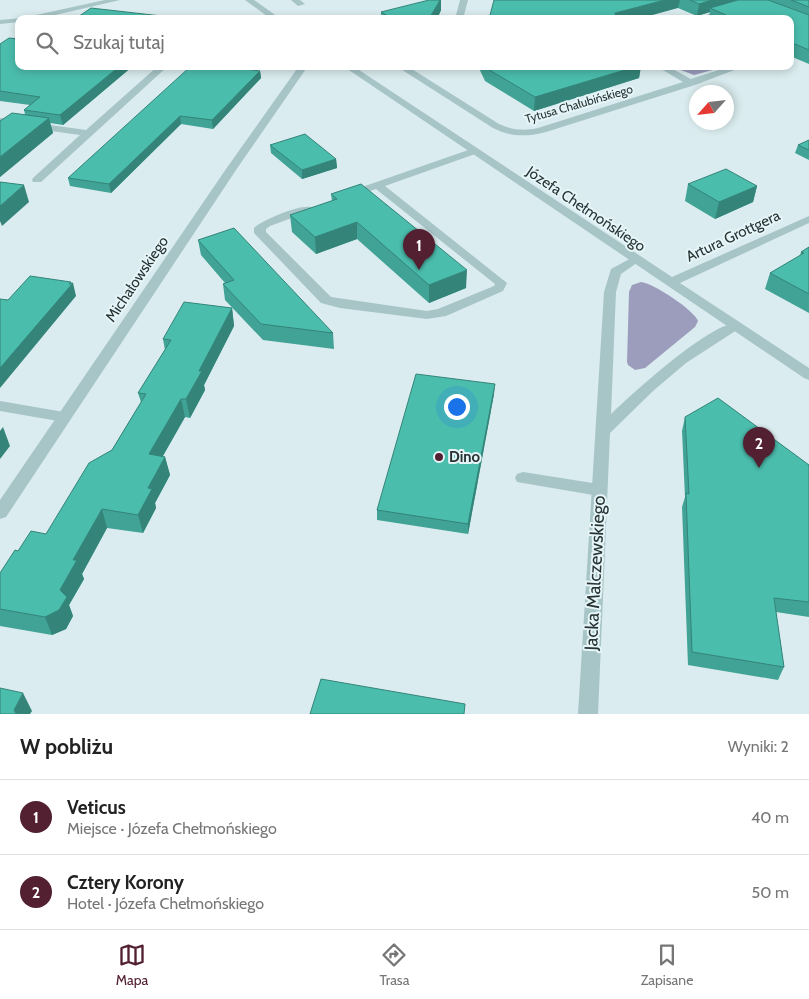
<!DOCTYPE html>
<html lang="pl">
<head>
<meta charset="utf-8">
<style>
	:root { --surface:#fff; --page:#f6f6f6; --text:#222; --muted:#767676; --line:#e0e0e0; --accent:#522030 }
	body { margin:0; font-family:Cabin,sans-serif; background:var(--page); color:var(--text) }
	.compass { position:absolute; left:689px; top:85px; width:45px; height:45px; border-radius:50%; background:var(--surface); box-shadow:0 2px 8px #0003; rotate:243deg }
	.you { position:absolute; left:456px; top:406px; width:18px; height:18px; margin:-12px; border:4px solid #fff; border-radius:50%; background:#1a73e8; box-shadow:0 0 0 8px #1a73e833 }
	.badge { display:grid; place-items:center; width:32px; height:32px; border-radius:50%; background:var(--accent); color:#fff; font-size:16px; font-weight:700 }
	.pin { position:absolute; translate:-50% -41px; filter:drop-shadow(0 1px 2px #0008) }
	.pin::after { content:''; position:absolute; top:26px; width:18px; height:15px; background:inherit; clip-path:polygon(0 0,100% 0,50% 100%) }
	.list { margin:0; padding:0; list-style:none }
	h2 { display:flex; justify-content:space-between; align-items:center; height:65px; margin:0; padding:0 20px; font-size:21px }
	h2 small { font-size:16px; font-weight:400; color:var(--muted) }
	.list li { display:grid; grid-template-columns:32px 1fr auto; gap:15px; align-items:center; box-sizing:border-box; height:75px; padding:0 20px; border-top:1px solid var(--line) }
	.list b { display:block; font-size:19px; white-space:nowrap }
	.list p { margin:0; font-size:16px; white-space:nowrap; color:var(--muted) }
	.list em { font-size:16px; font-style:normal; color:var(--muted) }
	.icon { flex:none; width:28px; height:28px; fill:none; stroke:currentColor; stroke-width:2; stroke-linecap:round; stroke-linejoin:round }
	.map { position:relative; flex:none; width:809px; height:714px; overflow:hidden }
	.search { position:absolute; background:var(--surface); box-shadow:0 2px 8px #0003; left:15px; right:15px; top:15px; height:55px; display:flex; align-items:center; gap:12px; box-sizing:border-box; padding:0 18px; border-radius:10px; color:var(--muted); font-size:19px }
	.sheet { height:215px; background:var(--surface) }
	nav { display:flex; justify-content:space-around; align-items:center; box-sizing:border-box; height:70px; border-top:1px solid var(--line); background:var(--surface); font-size:14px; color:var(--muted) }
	nav a { display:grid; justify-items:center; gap:2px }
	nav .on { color:var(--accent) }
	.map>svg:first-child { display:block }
</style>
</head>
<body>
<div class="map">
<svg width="809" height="714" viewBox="0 0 809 714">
	<rect width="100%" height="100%" fill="#daecef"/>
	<!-- green -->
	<g fill="#9c9dbd">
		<path d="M670 66H727L694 75Z"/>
		<path d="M641 282C653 283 694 310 698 321L695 327 645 368 635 370 628 365 627 362 629 292 632 285Z"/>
	</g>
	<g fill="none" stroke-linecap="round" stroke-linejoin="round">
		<!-- service -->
		<g fill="#a7c4c7" fill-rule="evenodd">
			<path d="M291 0H300L305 4 298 6Z"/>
			<path d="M474 148 478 149 479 151 478 153 385 186 507 283 503 291 446 316 427 319 340 308 321 303 254 233V228C261 220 301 204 311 207L313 209 311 211 270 226 266 229V232L331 297 427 311 438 309 494 286 495 284 376 189 349 198 343 195 345 193Z"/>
			<path d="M0 401 64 412 69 413 71 417 69 421 64 422 0 411Z"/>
			<path d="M523 472 599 484 605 486 607 490 605 494 599 496 517 482 515 478 517 474Z"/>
		</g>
		<!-- minor -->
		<g fill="#a7c4c7" fill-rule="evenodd">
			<path d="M105 0H120L38 19H19V22L0 24V20L22 18Z"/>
			<path d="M460 0H468L463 19H455Z"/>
			<path d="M726 9 730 11 729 13 707 19H693Z"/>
			<path d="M158 66H168L41 182H33L32 180 33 178 80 135 0 124V118L86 130Z"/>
			<path d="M299 66H308L236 170 6 517 0 519V500L226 169Z"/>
			<path d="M396 66H407L499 124C512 130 524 131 538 128L683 82 656 66H667L691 79 731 66H745L695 85 546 132C527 137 510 137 493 128Z"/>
			<path d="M635 256 641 260 621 274 616 292 611 414C631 395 715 317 741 323L743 326 686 363 653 391 610 433 598 714H578L604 292 611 269Z"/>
		</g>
		<!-- tertiary -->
		<g fill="#a7c4c7" fill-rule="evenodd">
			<path d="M245 0H254L281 19H271Z"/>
			<path d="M343 66H353L672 277 809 216V223L680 283 809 368V380L804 378Z"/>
		</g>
	</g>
	<!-- wall -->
	<g fill="#40a395">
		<path d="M494 0H809V64L790 56V19H708L710 12 697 16 678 8Z"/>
		<path d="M441 10 437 19H381V12Z"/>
		<path d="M0 44 19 66H133L63 125 50 123 53 133 0 177V121L25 114 24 110 30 105 0 101Z"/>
		<path d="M478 66H641L639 78 534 111 485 81Z"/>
		<path d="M260 71 261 78 213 129 181 124 111 193 70 186 68 178Z"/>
		<path d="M809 140V160L795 153 798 145Z"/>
		<path d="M270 145 336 159 337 168 302 179 271 153Z"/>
		<path d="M688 184 757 186 753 202 715 219 685 201Z"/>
		<path d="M331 194 466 288 429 303 357 239 316 254 292 232 290 215 332 201Z"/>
		<path d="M198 240 333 333 334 349 263 340 225 300 223 284 225 283 201 255Z"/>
		<path d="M809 247V313L765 289 770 273 800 256 801 252Z"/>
		<path d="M232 308 234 326 204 385 205 390 190 418 185 417 163 456 165 457 170 475 155 503 156 508 143 533 107 528 82 574 84 579 69 605 73 616 66 629 52 635 0 626V573L18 551 46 534 112 450 141 402 138 393 165 350 163 339Z"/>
		<path d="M494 394 468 534 377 520V510Z"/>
		<path d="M685 417 809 465V617L776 612 784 667 778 680 688 665 682 507 685 497 682 431Z"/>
	</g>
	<!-- shaded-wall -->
	<g fill="#348479">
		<path d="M440 0H441V10L437 19H429Z"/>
		<path d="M665 0H680L678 8 638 19H615V13Z"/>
		<path d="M712 0H741L710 8V12L697 16 699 4Z"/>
		<path d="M120 66H133L63 125 60 115Z"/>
		<path d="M638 66H641L639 78 534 111 535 97Z"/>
		<path d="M260 71 261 78 213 129 212 120Z"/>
		<path d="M180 116 181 124 111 193 109 184Z"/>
		<path d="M49 118 53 133 0 177V157Z"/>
		<path d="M336 159 337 168 302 179V170Z"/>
		<path d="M24 185 29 202 2 226 0 221V206Z"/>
		<path d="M757 186 753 202 715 219 719 202Z"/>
		<path d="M357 222V239L316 254 315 237Z"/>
		<path d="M467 270 466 288 429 303V285Z"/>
		<path d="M71 282 72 284 73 283 76 296 0 388V368Z"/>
		<path d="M232 308 234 326 204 385 205 390 190 418 186 399 199 371Z"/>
		<path d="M495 384 494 394 468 534V524Z"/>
		<path d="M181 399 185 417 153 473 149 454Z"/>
		<path d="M3 427 10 446 0 459V431Z"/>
		<path d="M165 457 170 475 155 503 156 508 143 533 138 515 148 488Z"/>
		<path d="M102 509 107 528 82 574 84 579 69 605 73 616 66 629 52 635 45 617 60 590 73 560Z"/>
		<path d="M23 693 32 711 30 714H16L14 710Z"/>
	</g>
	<!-- building -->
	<g fill="#4bbdad" stroke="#348479">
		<path d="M429 0H440L429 19H393L381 12Z"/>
		<path d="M494 0H665L615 13 616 19H489Z"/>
		<path d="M690 0H712L699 4Z"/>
		<path d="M738 0H768L809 15V50L790 42V19H735L710 8Z"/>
		<path d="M791 0H809V7Z"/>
		<path d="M91 8 179 18 178 19H75Z"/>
		<path d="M9 38 19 39V66H120L60 115 24 110 40 97 0 91V44Z"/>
		<path d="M191 66H223L260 71 212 120 180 116 109 184 68 178Z"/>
		<path d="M485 66H638L535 97 486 68Z"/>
		<path d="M12 113 49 118 0 157V121Z"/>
		<path d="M305 134 336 159 302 170 270 145Z"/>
		<path d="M809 140V150L798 145Z"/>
		<path d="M726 169 757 186 719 202 688 184Z"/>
		<path d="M0 182 24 185 0 206Z"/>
		<path d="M361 184 467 270 429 285 357 222 315 237 290 215 337 199 331 194Z"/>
		<path d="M234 228 333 333 261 324 223 284 234 280 198 240Z"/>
		<path d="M809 247V294L770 273 804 253 801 252Z"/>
		<path d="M30 276 71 282 69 284 73 283 0 368V299L8 300Z"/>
		<path d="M184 302 232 308 199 371H202L186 399H181L149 454 165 457 148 488 152 489 138 515 102 509 73 560H77L60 590 67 597 59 610 45 617 0 609V573L15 550 18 551 31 531 46 534 89 463 112 450 146 394 138 393 171 340 163 339Z"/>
		<path d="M416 374 495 384 468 524 377 510Z"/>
		<path d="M718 398 809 465V602L774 598 784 667 692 652 686 493 689 494 685 417Z"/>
		<path d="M321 679 465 704 464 714H310Z"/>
		<path d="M0 688 23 693 14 710 16 714H0Z"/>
	</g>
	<!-- markers -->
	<circle fill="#522030" stroke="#e6f5f8" stroke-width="2" cx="439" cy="457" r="5"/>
	<g text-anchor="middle" stroke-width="4" stroke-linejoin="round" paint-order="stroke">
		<!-- far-street labels -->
		<g font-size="12" fill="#273433" stroke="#e6f5f8">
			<text transform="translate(579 104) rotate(-16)" y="4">Tytusa Chałubińskiego</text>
		</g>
		<!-- street labels -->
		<g font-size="15" fill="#273433" stroke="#e6f5f8">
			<text transform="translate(586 209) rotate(34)" y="5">Józefa Chełmońskiego</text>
			<text transform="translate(733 236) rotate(-25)" y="5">Artura Grottgera</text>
			<text transform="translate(137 279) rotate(-56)" y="5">Michałowskiego</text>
		</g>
		<!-- poi labels -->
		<g font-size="15" font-weight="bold" fill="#273433" stroke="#e6f5f8" text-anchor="start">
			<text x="449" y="462">Dino</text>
		</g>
		<!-- near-street labels -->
		<g font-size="18" fill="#273433" stroke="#e6f5f8">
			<text transform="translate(595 573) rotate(-87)" y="6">Jacka Malczewskiego</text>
		</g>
	</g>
</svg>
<svg class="compass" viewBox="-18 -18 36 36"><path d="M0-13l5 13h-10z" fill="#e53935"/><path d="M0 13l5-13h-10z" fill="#767676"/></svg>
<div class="you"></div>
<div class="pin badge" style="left:419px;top:270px">1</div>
<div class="pin badge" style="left:759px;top:468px">2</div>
<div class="search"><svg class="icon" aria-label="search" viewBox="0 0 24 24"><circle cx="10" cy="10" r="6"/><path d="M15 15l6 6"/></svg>Szukaj tutaj</div>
</div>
<section class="sheet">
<h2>W pobliżu<small>Wyniki: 2</small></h2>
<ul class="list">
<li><span class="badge">1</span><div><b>Veticus</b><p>Miejsce · Józefa Chełmońskiego</p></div><em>40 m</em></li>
<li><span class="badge">2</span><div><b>Cztery Korony</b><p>Hotel · Józefa Chełmońskiego</p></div><em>50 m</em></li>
</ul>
</section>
<nav>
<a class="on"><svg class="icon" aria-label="map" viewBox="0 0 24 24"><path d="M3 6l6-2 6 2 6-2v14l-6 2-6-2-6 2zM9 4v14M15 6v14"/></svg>Mapa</a>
<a><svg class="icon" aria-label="directions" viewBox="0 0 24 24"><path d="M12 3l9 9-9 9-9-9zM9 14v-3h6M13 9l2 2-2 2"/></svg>Trasa</a>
<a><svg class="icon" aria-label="saved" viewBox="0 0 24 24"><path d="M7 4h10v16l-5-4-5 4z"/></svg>Zapisane</a>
</nav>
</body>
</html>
